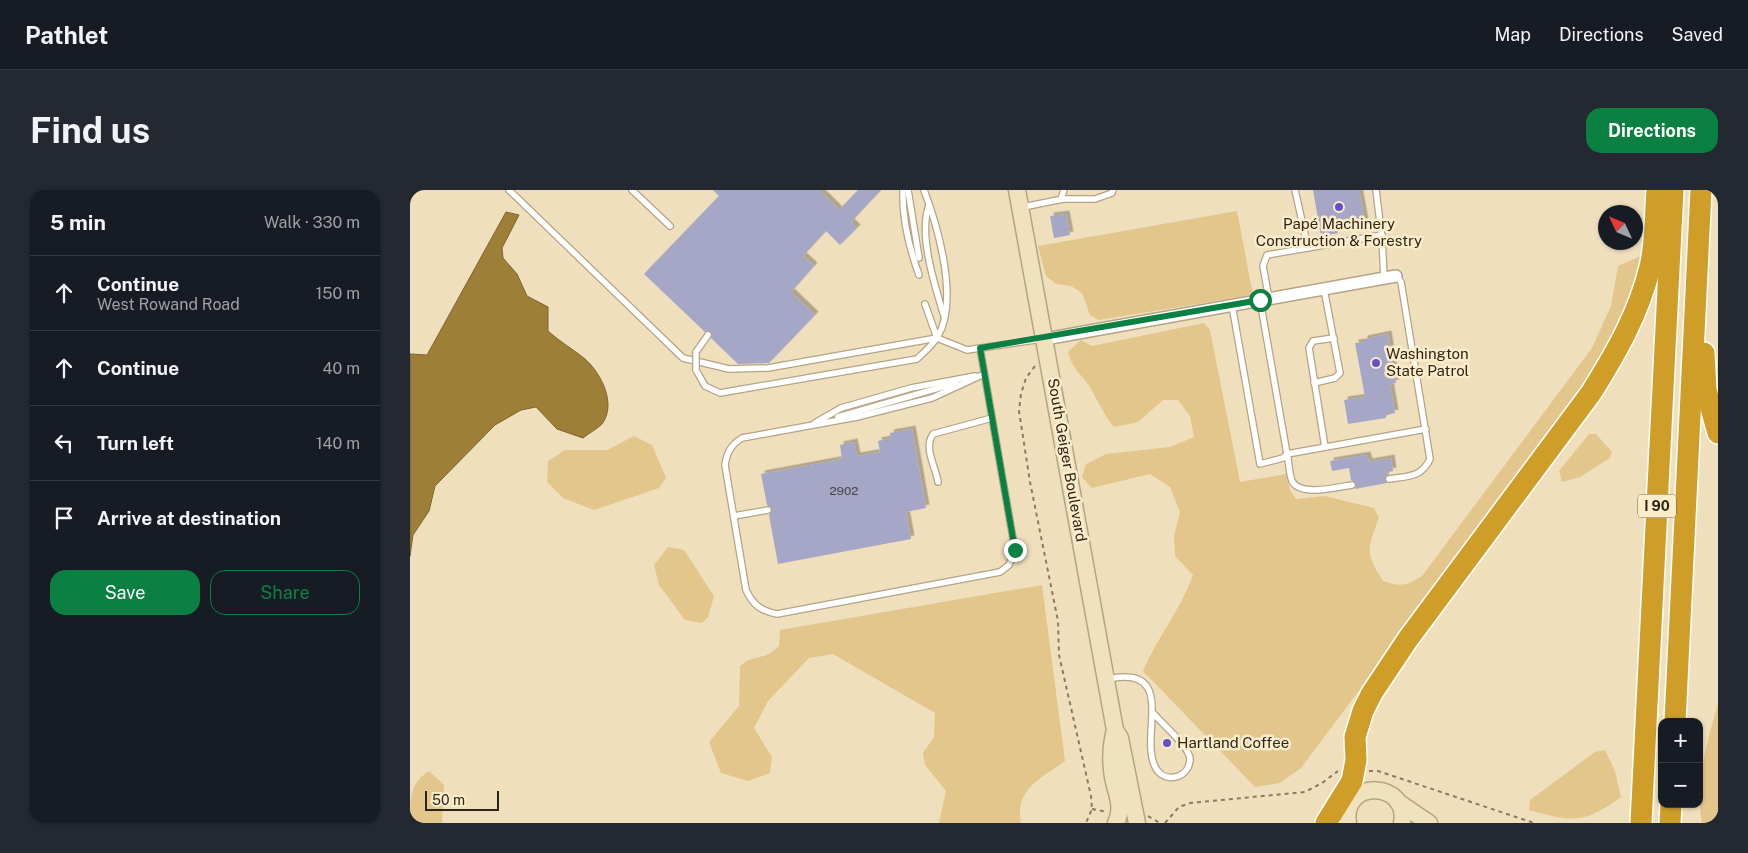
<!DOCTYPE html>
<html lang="en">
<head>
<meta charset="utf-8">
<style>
	:root { --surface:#171b24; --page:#242831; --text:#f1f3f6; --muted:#9ea1a6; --line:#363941; --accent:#0b8043 }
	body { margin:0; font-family:"Public Sans",sans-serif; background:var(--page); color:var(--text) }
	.controls { position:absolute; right:15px; bottom:15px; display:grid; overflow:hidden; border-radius:10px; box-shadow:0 1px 4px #0004 }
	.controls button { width:45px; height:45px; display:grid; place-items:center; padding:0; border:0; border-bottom:1px solid var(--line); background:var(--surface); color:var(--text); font:25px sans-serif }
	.compass { position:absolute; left:1188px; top:15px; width:45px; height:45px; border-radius:50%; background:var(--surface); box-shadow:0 1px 4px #0004; rotate:314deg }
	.scale { position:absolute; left:15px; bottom:12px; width:74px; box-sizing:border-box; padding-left:5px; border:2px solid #2b2518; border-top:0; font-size:14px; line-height:18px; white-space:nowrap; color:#2b2518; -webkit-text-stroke:4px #fdecca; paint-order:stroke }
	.stop { position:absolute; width:15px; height:15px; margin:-11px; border:4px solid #0b8043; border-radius:50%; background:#fff }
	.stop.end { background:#0b8043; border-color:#fff; box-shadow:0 1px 5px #0008 }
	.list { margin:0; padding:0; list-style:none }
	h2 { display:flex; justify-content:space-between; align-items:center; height:65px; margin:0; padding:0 20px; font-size:21px }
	h2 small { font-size:16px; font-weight:400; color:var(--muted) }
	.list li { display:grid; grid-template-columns:32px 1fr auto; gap:15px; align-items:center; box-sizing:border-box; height:75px; padding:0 20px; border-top:1px solid var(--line) }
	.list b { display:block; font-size:19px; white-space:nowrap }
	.list p { margin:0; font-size:16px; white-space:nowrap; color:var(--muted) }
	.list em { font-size:16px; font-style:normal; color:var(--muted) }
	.actions { display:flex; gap:10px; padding:15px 20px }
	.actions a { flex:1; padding:11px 0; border:1px solid var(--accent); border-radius:15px; text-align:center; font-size:18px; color:var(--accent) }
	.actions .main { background:var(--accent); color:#fff }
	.icon { flex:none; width:28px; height:28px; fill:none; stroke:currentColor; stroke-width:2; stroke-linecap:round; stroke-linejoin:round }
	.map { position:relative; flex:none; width:1308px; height:633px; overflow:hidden; border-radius:15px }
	header { display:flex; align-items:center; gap:30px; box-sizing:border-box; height:70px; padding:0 25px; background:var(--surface); border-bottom:1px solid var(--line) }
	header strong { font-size:24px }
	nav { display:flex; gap:28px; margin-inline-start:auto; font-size:18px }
	.intro { display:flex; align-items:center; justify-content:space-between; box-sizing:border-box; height:120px; padding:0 30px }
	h1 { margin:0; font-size:35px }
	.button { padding:12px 22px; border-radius:15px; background:var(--accent); color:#fff; font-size:18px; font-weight:700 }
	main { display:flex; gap:30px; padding:0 30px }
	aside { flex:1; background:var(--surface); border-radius:15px; box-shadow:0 1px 4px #0004 }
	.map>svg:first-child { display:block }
</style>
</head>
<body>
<header>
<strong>Pathlet</strong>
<nav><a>Map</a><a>Directions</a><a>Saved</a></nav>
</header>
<div class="intro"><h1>Find us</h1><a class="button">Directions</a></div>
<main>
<aside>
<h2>5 min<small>Walk · 330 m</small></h2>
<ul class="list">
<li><svg class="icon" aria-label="ahead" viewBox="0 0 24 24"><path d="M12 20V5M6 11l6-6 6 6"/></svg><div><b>Continue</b><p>West Rowand Road</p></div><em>150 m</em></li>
<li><svg class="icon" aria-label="ahead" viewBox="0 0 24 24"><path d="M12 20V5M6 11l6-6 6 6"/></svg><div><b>Continue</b></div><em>40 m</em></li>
<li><svg class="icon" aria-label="left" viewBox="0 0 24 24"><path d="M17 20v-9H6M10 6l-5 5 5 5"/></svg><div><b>Turn left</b></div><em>140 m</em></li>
<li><svg class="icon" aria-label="arrive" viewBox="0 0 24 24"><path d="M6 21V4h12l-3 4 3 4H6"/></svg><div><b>Arrive at destination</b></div></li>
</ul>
<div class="actions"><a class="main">Save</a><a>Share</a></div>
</aside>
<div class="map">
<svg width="1308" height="633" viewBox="0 0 1308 633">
	<defs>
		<filter id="shadow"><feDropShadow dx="3.5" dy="-3.5" stdDeviation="0" flood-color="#0004"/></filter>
	</defs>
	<rect width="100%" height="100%" fill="#f0dfbd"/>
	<!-- green -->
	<g fill="#e3c68b">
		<path d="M827 21 843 105 689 130 680 125 672 103 661 96 646 94 636 86 628 56Z"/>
		<path d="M1231 66 1220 111 1195 164 1167 210 891 578 870 593 845 597 733 481C747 448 771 419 783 385L765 366 764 346 770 322 760 297 740 284 682 298 672 287 676 274 696 264 760 257 784 247 780 226 768 210H753L728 232 704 237C693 223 690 215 681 199 673 184 663 182 658 162L671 150 682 156 794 133 800 140 830 292 876 284 880 300 886 309 915 306 964 318 969 328C957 359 955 363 973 391 991 397 996 396 1012 386L1182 158 1201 116 1208 76Z"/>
		<path d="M1179 244H1186L1202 262 1200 268 1170 287 1152 292 1149 281Z"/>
		<path d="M224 246 242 255 256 288 249 298 184 320 153 308 137 292 138 271 155 260H197Z"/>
		<path d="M258 357 274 360 304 406 298 427 292 433 275 430 249 395 244 375Z"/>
		<path d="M632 395 655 571C632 588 604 599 611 633H529L536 601 515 575 513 563 524 547 525 523 423 464 399 468 358 511 344 538 362 567 360 583 338 591 311 583 299 552 329 516 330 476C345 463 353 472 369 456L370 440Z"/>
		<path d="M1308 514V633H1292C1285 594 1297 551 1308 514Z"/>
		<path d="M1195 560 1205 581 1211 607C1175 633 1164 633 1119 620L1120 610 1185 562Z"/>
		<path d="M19 581 34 595 32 633H0C0 608 0 593 19 581Z"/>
	</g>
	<!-- water -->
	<path fill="#9e7f38" stroke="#7c642e" d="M96 22 109 25 92 58 93 68 107 84 117 106 138 117V141C150 152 163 159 175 169 191 183 207 214 192 234 187 239 179 243 173 248L147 239 126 217 111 220 85 235 25 296 19 321 3 345 0 366V164L17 165Z"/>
	<!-- building -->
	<g fill="#a6a6c7" filter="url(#shadow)">
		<path d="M303 0H409L429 20 448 0H471L441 32 447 38 430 55 416 41 393 66 404 76 381 102 405 125 359 173 328 174 301 148V142H295L234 84 309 6Z"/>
		<path d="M903 0H949L955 33 927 37 928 43 911 46Z"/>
		<path d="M656 24 660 45 644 48 640 26Z"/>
		<path d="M978 144 986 193 980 194 985 223 976 225V228L938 234 934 210 955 207 945 153 954 152V149Z"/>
		<path d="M502 239 516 318 496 322 501 349 368 374 359 325 362 319 357 315 351 284 432 269 430 255 444 252 447 266 470 262 468 251 481 248 480 243Z"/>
		<path d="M957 265 959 272 981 268 983 281 978 282 975 287 977 293 945 299 946 294 941 290 939 278 922 281 920 271Z"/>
	</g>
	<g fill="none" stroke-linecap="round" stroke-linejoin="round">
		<defs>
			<g id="lane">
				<path d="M99 0 273 168 319 179 358 178 527 148 557 160 632 149"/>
				<path d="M222 0 260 36"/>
				<path d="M493 0C492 27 500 60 509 85"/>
				<path d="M498 0 509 68"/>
				<path d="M885 0 898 58"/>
				<path d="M966 0 972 49 974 88"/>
				<path d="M651 9 654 0"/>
				<path d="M519 15C508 45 525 96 534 126"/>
				<path d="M613 17 653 9H685L702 3 703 0"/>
				<path d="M859 109 853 76 857 65 972 45"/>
				<path d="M850 110 877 264 1016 239"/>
				<path d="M515 114 527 148"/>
				<path d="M822 115 850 274 873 268 877 264"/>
				<path d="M570 158 605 360 599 375 590 382 367 424C351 421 343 415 336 400L315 275C317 262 321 255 332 248L447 227 522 208 574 184"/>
				<path d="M286 162 298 145"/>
				<path d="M286 180 295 196 310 203 507 169C514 162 523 155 528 146 549 110 528 37 514 0"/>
				<path d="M904 193 925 188 930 183 914 99"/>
				<path d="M428 227 546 193"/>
				<path d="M405 233 431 218 501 198 565 186"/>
				<path d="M915 257 899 158 903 151 924 148"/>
				<path d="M877 264C879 272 879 283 882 291 890 307 928 297 942 295"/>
				<path d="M979 289C998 286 1011 288 1020 269L991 92 986 86"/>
				<path d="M528 292C526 277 513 258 523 244L582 228"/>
				<path d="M324 326 358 320"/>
				<path d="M698 489C771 474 726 550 747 580 757 594 779 587 780 570 781 558 752 534 743 523"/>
			</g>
			<path id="street" d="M635 149 986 86"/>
			<g id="secondary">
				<path d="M607 0 705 540 710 548 727 633"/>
				<path d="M705 540C701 555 700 570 703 587 706 603 714 617 706 633"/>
				<path d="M988 612 1019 633"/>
				<path d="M938 633C931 588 1000 591 992 633"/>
			</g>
			<g id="highway">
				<path d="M1294 163 1296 200 1308 243"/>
				<path d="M1265 532 1291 0"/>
				<path d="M916 633 942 591 946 570 945 547 953 521 962 503 998 449 1181 203C1206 163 1229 123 1240 77 1246 53 1245 25 1247 0"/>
				<path d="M1231 633 1263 0"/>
				<path d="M1260 633 1261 614"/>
			</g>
		</defs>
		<!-- lane casing -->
		<use href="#lane" stroke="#b4a484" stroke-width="8"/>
		<!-- street casing -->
		<use href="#street" stroke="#b4a484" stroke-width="14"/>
		<!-- secondary casing -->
		<use href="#secondary" stroke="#b4a484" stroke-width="19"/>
		<!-- highway casing -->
		<use href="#highway" stroke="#fff" stroke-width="24"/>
		<!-- path -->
		<g stroke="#867b64" stroke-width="2" stroke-dasharray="4 4" stroke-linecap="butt">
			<path d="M625 176 616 188 611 204 609 221 620 292 648 431 649 465 681 606 682 619 676 633"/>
			<path d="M959 581H968L1124 633"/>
			<path d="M682 619 697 622"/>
			<path d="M738 626 750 633"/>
			<path d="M755 633 769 617 780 613 895 602 912 593 928 581"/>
		</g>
		<!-- lane -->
		<use href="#lane" stroke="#fff" stroke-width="5.5"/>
		<!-- street -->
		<use href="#street" stroke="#fff" stroke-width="11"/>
		<!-- secondary -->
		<use href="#secondary" stroke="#f0e2be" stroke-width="16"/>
		<!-- highway -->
		<use href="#highway" stroke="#ce9e28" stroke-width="21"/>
		<defs>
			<path id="lane-bridge" d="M286 180V162"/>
		</defs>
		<!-- lane-bridge casing -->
		<use href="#lane-bridge" stroke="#b4a484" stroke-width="8" stroke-linecap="butt"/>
		<!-- lane-bridge -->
		<use href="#lane-bridge" stroke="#fff" stroke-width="5.5"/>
	</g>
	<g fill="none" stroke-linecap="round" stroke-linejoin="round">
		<!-- route -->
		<path stroke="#0b8043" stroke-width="6" d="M605 360 570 158 850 110"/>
	</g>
	<!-- markers -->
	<g fill="#6450c9" stroke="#fdecca" stroke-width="2">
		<circle cx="929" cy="17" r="5"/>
		<circle cx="966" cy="173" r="5"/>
		<circle cx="757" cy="553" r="5"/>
	</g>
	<g text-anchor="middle" stroke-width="5" stroke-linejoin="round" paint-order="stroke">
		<!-- number labels -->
		<g font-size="12" fill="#4a4544">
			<text x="434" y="305">2902</text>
		</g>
		<!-- shield labels -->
		<rect fill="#fdecca" stroke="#6a614d" stroke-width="1" x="1228" y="304.5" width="38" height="23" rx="4"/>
		<g font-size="14" font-weight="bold" fill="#2b2518">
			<text x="1247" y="321">I 90</text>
		</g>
		<!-- poi labels -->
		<g font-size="15" fill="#2b2518" stroke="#fdecca" text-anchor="start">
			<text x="929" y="39" text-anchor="middle">Papé Machinery<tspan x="929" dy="17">Construction &amp; Forestry</tspan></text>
			<text x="976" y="169">Washington<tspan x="976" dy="17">State Patrol</tspan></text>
			<text x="767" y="558">Hartland Coffee</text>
		</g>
		<!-- street labels -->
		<g font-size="15" fill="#2b2518" stroke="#fdecca">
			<text transform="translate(657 270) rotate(80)" y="5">South Geiger Boulevard</text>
		</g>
	</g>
</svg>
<div class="controls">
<button>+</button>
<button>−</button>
</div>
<svg class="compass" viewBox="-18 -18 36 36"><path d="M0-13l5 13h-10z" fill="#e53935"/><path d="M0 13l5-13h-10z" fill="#9ea1a6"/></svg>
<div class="scale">50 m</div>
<div class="stop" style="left:850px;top:110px"></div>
<div class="stop end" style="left:605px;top:360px"></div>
</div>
</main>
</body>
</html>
